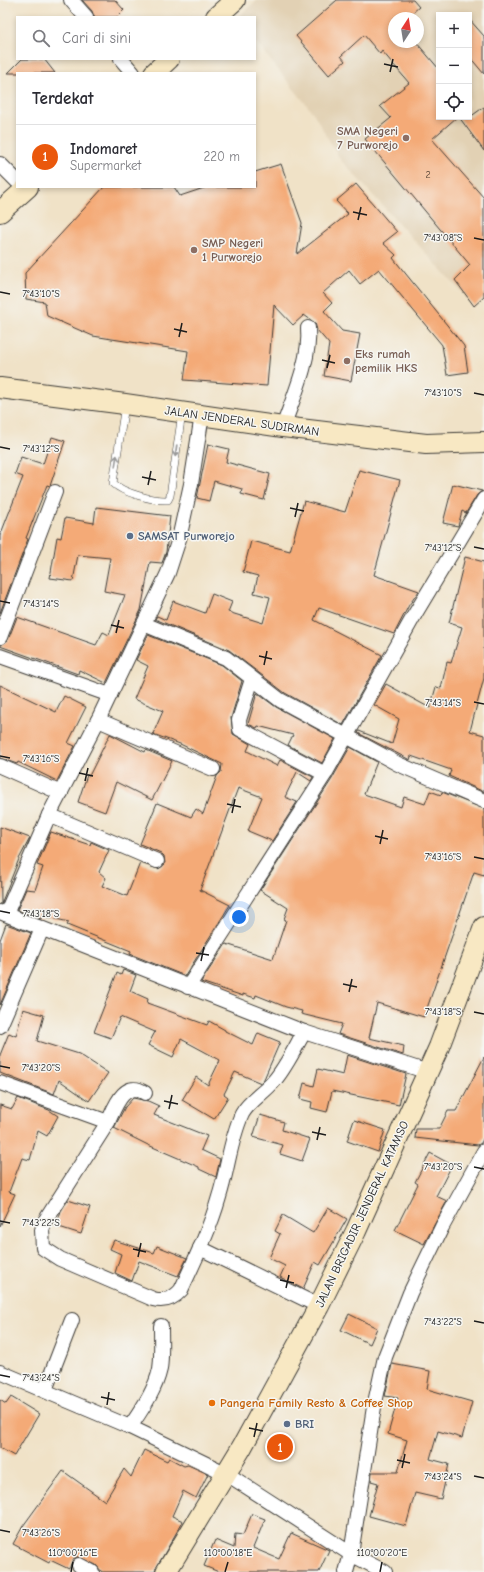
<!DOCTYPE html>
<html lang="id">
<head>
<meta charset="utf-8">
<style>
	:root { --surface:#fff; --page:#f2f2f3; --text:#2b2b33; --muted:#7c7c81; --line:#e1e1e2; --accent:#ea580c }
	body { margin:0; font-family:"Comic Neue",sans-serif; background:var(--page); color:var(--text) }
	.controls { position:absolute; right:12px; top:12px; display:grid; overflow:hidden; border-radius:0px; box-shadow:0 2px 6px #0003 }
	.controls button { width:36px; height:36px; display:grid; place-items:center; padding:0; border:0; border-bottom:1px solid var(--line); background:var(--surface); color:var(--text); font:20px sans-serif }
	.compass { position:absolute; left:388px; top:12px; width:36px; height:36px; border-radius:50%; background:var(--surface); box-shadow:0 2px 6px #0003; rotate:12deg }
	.you { position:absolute; left:239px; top:917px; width:14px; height:14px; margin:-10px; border:3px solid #fff; border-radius:50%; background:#1a73e8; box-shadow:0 0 0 6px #1a73e833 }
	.badge { display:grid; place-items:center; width:26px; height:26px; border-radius:50%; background:var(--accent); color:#fff; font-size:13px; font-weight:700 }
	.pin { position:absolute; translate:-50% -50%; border:2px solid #fff; box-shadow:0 1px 4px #0006 }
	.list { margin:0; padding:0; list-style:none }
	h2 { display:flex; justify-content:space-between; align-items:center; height:52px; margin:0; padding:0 16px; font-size:17px }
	h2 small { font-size:13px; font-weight:400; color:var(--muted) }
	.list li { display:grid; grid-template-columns:26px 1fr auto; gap:12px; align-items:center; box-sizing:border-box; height:64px; padding:0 16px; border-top:1px solid var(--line) }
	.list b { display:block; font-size:15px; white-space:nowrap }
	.list p { margin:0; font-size:13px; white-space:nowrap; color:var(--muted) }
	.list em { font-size:13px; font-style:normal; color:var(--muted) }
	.icon { flex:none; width:22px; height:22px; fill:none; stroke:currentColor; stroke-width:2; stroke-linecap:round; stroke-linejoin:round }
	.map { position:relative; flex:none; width:484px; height:1572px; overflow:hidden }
	.search { position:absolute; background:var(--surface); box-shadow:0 2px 6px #0003; left:16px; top:16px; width:240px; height:44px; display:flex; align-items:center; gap:10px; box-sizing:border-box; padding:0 14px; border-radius:0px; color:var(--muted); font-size:15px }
	.panel { position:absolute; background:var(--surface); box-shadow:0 2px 6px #0003; left:16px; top:72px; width:240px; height:116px; border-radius:0px }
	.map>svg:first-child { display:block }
</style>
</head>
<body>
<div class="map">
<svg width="484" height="1572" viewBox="0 0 484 1572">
	<rect width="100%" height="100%" fill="#f6f6f2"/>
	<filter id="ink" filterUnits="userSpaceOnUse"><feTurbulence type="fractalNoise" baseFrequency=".025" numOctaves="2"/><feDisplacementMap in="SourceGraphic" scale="8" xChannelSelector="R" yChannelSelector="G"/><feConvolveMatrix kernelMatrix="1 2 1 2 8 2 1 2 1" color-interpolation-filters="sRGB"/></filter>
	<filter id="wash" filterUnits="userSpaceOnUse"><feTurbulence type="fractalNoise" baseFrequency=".012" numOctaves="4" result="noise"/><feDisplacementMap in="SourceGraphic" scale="16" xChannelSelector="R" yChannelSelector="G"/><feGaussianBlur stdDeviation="0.9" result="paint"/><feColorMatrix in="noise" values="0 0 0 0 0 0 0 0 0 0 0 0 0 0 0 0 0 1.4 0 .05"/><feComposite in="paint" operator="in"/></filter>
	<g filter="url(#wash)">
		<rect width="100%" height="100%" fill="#f0e2c7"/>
		<!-- built -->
		<path fill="#e2d1b4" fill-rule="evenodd" d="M257 0H484V297L474 306 340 159 314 114 255 41V17H238ZM439 15H469V117H439ZM394 18H418V42H394Z"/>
		<g id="blocks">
			<!-- building -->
			<g fill="#f4aa77">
				<path d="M82 0H115L124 10 117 17H94L92 11Z"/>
				<path d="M337 0H413L419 7 412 13 416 18H394V42H416L439 69V117H457L432 139 484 198V297L474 306 455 280 470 265 365 139 391 118 380 106 409 83 382 51 380 54 364 35 341 56 345 61 329 75 296 36Z"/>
				<path d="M469 19 484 36V74L469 56Z"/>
				<path d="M22 59H44L55 73H8Z"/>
				<path d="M484 107V151L459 117H470Z"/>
				<path d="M281 164 302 223 297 254 348 214 336 201 356 184 397 232 383 243 396 255 393 258 464 346 468 372 447 375 442 345 379 269 360 284 349 270 323 293 332 303 324 311 342 331 360 334 351 381 324 376 329 344 317 330 315 323 304 315 293 325 274 305 267 386 184 380 188 351 93 336 47 316 45 302 26 299 25 273 104 187H174L180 196 207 187H255V172Z"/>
				<path d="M52 437 65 441 50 486 47 485 26 538 28 539 0 613V536L23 477 15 474 21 457 43 464Z"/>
				<path d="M208 444 229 449 226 462 270 474 264 500 241 494 242 489 214 481 209 501 197 498Z"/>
				<path d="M359 470 400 480 374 575 419 591 409 605 394 634 319 608 314 620 382 655 343 725 285 693 229 650 155 619 157 616 166 620 173 601 205 613 212 594 232 602 228 612 263 623 270 597 254 593 258 576 243 572 251 541 290 551 304 501 345 512Z"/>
				<path d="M453 484 482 491 477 495 466 513 462 511 458 526 443 523Z"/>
				<path d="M96 507 170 516 166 552 162 563 150 562 141 610 106 683 79 670 78 674 0 646 8 640 17 617 96 645 103 632 109 635 125 595 104 591 110 558 78 555 73 581 50 578 57 537 61 538 65 518 94 523Z"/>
				<path d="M465 557 484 562V678L470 731 484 735V792L449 776 451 770 411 756 410 760 358 733 359 731 392 744 399 719 374 705 386 684 430 708 436 687 441 688 447 662 451 663 462 627 449 623Z"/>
				<path d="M148 635 222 665 242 681 231 718 233 734 250 744 247 751 277 766 280 760 313 777 311 781 297 772 285 797 297 802 272 841 248 831 262 797 238 788 200 890 230 905 185 976 130 954 131 951 67 925 69 922 43 916 41 919 17 910 26 889 35 890 43 867 37 865 51 832 90 845 91 842 109 850 99 872 106 878 102 886 127 896 140 863 158 869 165 864 164 856 161 853 140 844 157 803 191 817 196 809 203 814 217 776 221 772 222 764 180 744 153 734 163 711 134 699 148 666 136 660Z"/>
				<path d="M0 685 56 712 64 696 86 707 68 743 75 746 57 781 18 762 17 764 0 758Z"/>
				<path d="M257 693 276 707 335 739 322 763 288 745 293 735 258 726 257 728 248 724Z"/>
				<path d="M110 734 145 752 146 750 172 761 152 800 116 782 105 812 78 802 87 775 89 776Z"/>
				<path d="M350 747 377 762 364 794 401 807 404 797 425 804 430 791 441 795 442 792 484 809V875L474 872 424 1017 377 1003 369 1038 404 1046 403 1055 338 1034 342 1024 301 1014 302 1011 286 1007 256 995 255 998 243 994V996L201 982 226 944 273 959 286 920 284 919 288 908 260 890 332 779Z"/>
				<path d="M0 827 30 838 19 859 1 904Z"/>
				<path d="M6 924 31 933 0 1005V940Z"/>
				<path d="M123 970 136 975 130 991 148 999 147 1003 207 1025 209 1021 225 1030V1031L253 1045 258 1033 280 1042 264 1079 261 1083 235 1072 224 1094 228 1097 214 1119 182 1100 196 1077 208 1085 220 1060 181 1039 173 1057 148 1045 155 1032 120 1017 111 1038 94 1032 117 973 121 975Z"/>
				<path d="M23 1009 44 1015 37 1041 79 1054 108 1073 89 1101 59 1080 54 1094 0 1073V1055L9 1033 16 1036Z"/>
				<path d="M347 1055 406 1074 399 1105 332 1091 327 1112 311 1108 312 1102 300 1099 304 1083 314 1086 318 1069 343 1075Z"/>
				<path d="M484 1057V1137L481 1143 478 1145 415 1138 416 1129H439L448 1111H456Z"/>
				<path d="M18 1098 49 1110 58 1116 47 1136 38 1131 30 1160 22 1158 9 1192 15 1194 0 1226V1105L12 1109Z"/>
				<path d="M133 1098 148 1101 159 1106 154 1115 207 1136 201 1150 220 1159 216 1177 199 1169V1167L148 1145 114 1128 125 1107Z"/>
				<path d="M260 1115 284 1122 282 1130 310 1139 302 1161 280 1154 283 1145 253 1137Z"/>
				<path d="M354 1120 385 1130 378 1152 347 1141Z"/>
				<path d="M430 1153 452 1165 436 1196 447 1201 424 1244 395 1230 418 1184 415 1182Z"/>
				<path d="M68 1200 90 1207 81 1234 56 1226 61 1211Z"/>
				<path d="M328 1208 347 1219 320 1265 315 1262 303 1289 280 1277 285 1266 269 1258 280 1234 275 1231 283 1215 313 1233Z"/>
				<path d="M114 1240 154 1253 157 1246 187 1258 178 1276 139 1261 132 1281 115 1273 121 1254 110 1249Z"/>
				<path d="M349 1314 377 1328 370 1344 341 1330Z"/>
				<path d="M392 1364 430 1371 427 1389 472 1402 462 1438 438 1431 430 1459 449 1464 441 1499 415 1493 406 1526 369 1516 378 1483 371 1481 372 1472H398L407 1440 388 1434 398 1398 385 1396Z"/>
				<path d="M11 1397 39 1414 14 1456 0 1448V1400L6 1404Z"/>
				<path d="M144 1450 167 1461 169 1458 184 1466 188 1465 208 1474 196 1498 183 1491 172 1516 183 1521 154 1572H102L96 1565 79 1557H75L72 1561 69 1569 50 1560 49 1563 13 1544 23 1526 63 1471 105 1501 124 1469 131 1477Z"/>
				<path d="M252 1514 265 1519 253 1548 279 1559 291 1533 329 1550 319 1572H219L204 1566 215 1540 234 1548 235 1534 243 1535Z"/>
			</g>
		</g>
	</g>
	<g filter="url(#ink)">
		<use href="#blocks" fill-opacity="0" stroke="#3c3a36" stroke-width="1"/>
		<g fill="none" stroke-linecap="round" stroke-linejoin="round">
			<defs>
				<path id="service" d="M125 405 113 483C123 493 153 501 168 500L170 496 182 413"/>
				<g id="minor">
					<path d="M71 0 86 17"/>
					<path d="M121 59 133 73"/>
					<path d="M0 164 17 181"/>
					<path d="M283 427C293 398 311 359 308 328"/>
					<path d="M144 624 226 658 280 700 398 764 484 801"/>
					<path d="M0 637 55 492"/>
					<path d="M0 656 110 695"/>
					<path d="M252 679 239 720 240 729 325 774"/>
					<path d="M98 720 213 769"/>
					<path d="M0 766 61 793"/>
					<path d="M49 815 157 861"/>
					<path d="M0 912 304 1032 428 1072"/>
					<path d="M6 914 49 815 98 720 168 573 179 539 191 484 202 415"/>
					<path d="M188 987 325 774 415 614 484 499"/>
					<path d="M0 1026 42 929"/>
					<path d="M0 1083 108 1122 45 1221 42 1230 43 1248 60 1259 153 1299C165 1302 173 1299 181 1290 195 1260 210 1229 219 1197 228 1169 230 1140 242 1114 249 1101 264 1093 274 1081 286 1067 295 1048 304 1032"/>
					<path d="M108 1122C115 1107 124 1079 145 1093"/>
					<path d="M200 1248 319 1306"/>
					<path d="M0 1372 130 1427 227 1474 351 1554 385 1572"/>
					<path d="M45 1390 72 1320"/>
					<path d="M130 1427C142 1409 155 1391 160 1369 162 1356 161 1340 161 1326"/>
					<path d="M79 1565 92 1572"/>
					<path d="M346 1572 351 1554 374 1407 385 1357 410 1293 442 1227 484 1151"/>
				</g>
				<g id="secondary">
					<path d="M216 17 235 0"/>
					<path d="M154 73 169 59"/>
					<path d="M0 212 28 187"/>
					<path d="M0 388 125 404 283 427 426 444 484 442"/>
					<path d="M166 1572 242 1447 319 1306 356 1231 439 1047 484 927"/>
				</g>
			</defs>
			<!-- service casing -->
			<use href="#service" stroke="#3c3a36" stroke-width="8"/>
			<!-- minor casing -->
			<use href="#minor" stroke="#3c3a36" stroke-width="16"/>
			<!-- secondary casing -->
			<use href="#secondary" stroke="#3c3a36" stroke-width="22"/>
			<!-- service -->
			<use href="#service" stroke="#fff" stroke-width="7"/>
			<!-- minor -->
			<use href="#minor" stroke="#fff" stroke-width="14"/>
			<!-- secondary -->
			<use href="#secondary" stroke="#f8e8c3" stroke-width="20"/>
		</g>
		<!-- one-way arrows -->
		<defs><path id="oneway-shaft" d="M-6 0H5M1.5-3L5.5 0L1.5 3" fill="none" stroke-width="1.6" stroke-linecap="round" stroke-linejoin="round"/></defs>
		<g stroke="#999">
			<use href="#oneway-shaft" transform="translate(176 451) rotate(98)"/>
			<use href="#oneway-shaft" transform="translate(116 461) rotate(-81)"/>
		</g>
	</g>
	<!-- ticks -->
	<path fill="none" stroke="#1c1c1c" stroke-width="1.5" d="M384 64 398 67M390 72 393 59M353 212 367 215M358 220 361 207M474 238 484 240M0 292 10 294M174 329 187 332M179 337 182 323M322 360 335 363M327 368 330 355M474 393 484 395M0 447 10 449M142 477 156 480M148 485 151 471M290 508 304 511M295 517 298 503M474 547 484 549M0 601 10 603M111 625 124 628M116 633 119 620M259 656 272 659M264 665 267 651M474 702 484 704M0 756 10 758M79 773 93 776M85 781 88 768M227 804 241 807M232 813 235 799M375 836 388 839M380 844 383 830M474 857 484 859M0 911 10 913M196 953 209 955M201 961 204 947M343 984 357 987M349 992 352 979M474 1012 484 1014M0 1066 10 1068M164 1101 178 1104M169 1109 172 1095M312 1132 326 1135M317 1140 320 1127M474 1167 484 1169M0 1221 10 1223M133 1249 146 1252M138 1257 141 1243M280 1280 294 1283M286 1288 289 1275M474 1321 484 1323M0 1375 10 1377M101 1397 115 1400M107 1405 109 1392M249 1428 263 1431M254 1437 257 1423M397 1460 410 1463M402 1468 405 1454M474 1476 484 1478M0 1530 10 1532M71 1572 73 1562M225 1572 228 1562M380 1572 382 1562"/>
	<!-- markers -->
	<g fill="#8d6e63" stroke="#f6f6f2" stroke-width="1.5">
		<circle cx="406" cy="138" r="4"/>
		<circle cx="194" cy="250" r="4"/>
		<circle cx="347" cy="361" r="4"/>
	</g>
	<g fill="#5c6f8a" stroke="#f6f6f2" stroke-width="1.5">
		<circle cx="130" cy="536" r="4"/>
		<circle cx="287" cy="1424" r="4"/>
	</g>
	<circle fill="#e8710a" stroke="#f6f6f2" stroke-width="1.5" cx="212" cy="1403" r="4"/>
	<g text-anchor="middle" stroke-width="3" stroke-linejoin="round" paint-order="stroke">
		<!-- number labels -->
		<g font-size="10" fill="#524033">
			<text x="428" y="178">2</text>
		</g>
		<!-- education labels -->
		<g font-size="12" font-weight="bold" fill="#785e54" stroke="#f6f6f2" text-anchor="start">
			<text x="398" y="135" text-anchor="end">SMA Negeri<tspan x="398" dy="14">7 Purworejo</tspan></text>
			<text x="202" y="247">SMP Negeri<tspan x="202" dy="14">1 Purworejo</tspan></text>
			<text x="355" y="358">Eks rumah<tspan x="355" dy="14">pemilik HKS</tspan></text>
		</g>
		<!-- street labels -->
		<g font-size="12" fill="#1c1c1c" stroke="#f6f6f2">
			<text transform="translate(242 421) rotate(8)" y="4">JALAN JENDERAL SUDIRMAN</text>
			<text transform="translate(362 1214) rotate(-65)" y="4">JALAN BRIGADIR JENDERAL KATAMSO</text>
		</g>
		<!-- service labels -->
		<g font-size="12" font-weight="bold" fill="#4e5e75" stroke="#f6f6f2" text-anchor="start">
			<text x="138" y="540">SAMSAT Purworejo</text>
			<text x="295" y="1428">BRI</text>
		</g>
		<!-- food labels -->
		<g font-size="12" font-weight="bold" fill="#c56008" stroke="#f6f6f2" text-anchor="start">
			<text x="220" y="1407">Pangena Family Resto &amp; Coffee Shop</text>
		</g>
	</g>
	<g font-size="10" text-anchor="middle" fill="#1c1c1c" stroke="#f6f6f2" stroke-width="3" stroke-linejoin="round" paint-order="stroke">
		<text x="443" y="241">7°43'08"S</text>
		<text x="41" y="297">7°43'10"S</text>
		<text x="443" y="396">7°43'10"S</text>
		<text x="41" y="452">7°43'12"S</text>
		<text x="443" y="551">7°43'12"S</text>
		<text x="41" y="607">7°43'14"S</text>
		<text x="443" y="706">7°43'14"S</text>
		<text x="41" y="762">7°43'16"S</text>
		<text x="443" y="860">7°43'16"S</text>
		<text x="41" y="917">7°43'18"S</text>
		<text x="443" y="1015">7°43'18"S</text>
		<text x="41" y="1071">7°43'20"S</text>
		<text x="443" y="1170">7°43'20"S</text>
		<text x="41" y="1226">7°43'22"S</text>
		<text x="443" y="1325">7°43'22"S</text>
		<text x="41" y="1381">7°43'24"S</text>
		<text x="443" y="1480">7°43'24"S</text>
		<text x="41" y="1536">7°43'26"S</text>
		<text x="73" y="1556">110°00'16"E</text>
		<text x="228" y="1556">110°00'18"E</text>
		<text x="382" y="1556">110°00'20"E</text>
	</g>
</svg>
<div class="controls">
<button>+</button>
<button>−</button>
<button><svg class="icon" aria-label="locate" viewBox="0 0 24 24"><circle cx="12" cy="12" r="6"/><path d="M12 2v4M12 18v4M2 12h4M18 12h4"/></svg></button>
</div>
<svg class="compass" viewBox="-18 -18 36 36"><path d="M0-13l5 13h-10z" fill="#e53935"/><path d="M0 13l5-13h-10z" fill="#7c7c81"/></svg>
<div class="you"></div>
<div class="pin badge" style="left:280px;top:1447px">1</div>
<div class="search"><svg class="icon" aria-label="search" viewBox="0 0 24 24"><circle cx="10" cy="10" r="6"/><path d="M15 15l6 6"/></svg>Cari di sini</div>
<section class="panel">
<h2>Terdekat<small></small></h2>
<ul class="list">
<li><span class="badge">1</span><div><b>Indomaret</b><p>Supermarket</p></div><em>220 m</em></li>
</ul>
</section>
</div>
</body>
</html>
